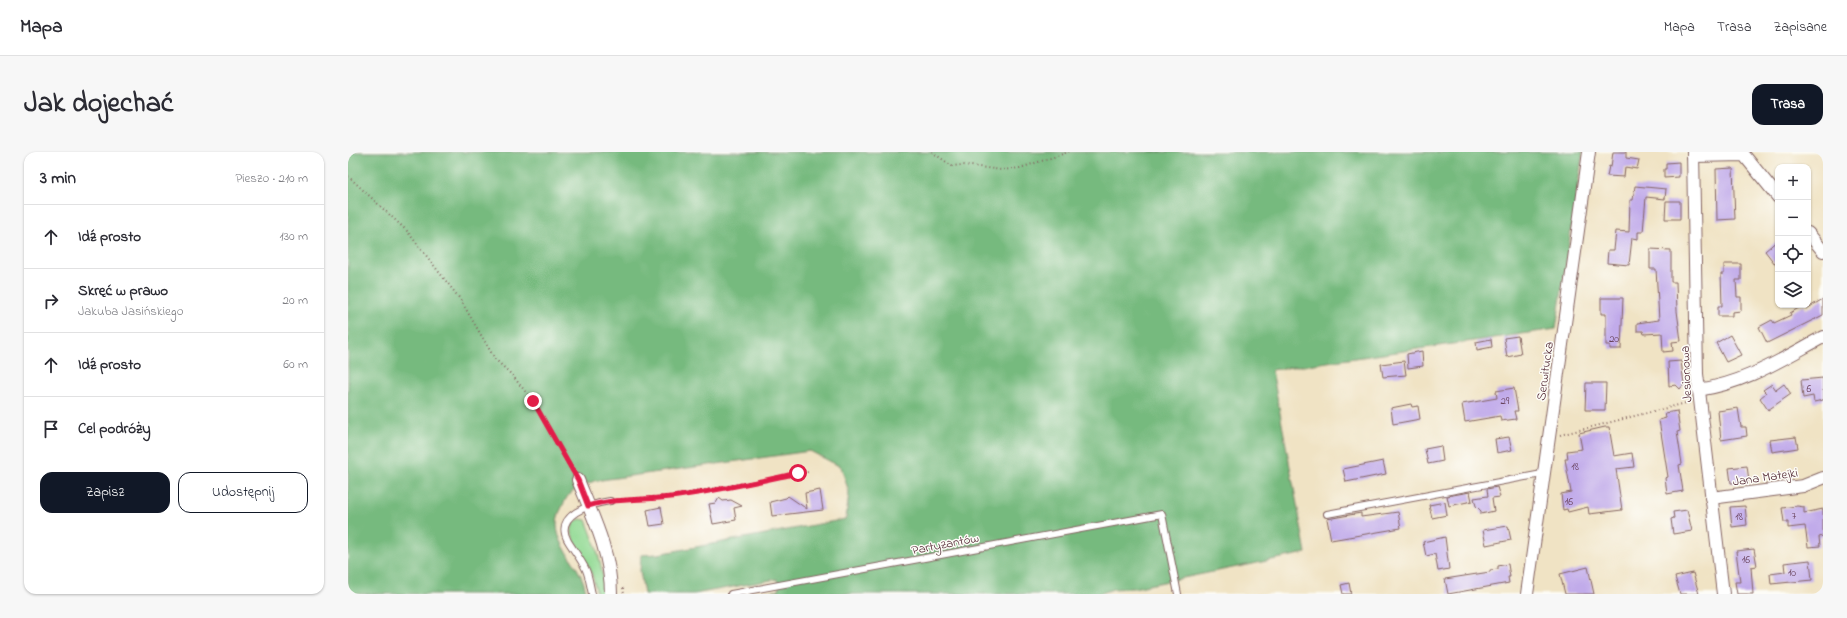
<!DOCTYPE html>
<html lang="pl">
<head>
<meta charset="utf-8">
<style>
	:root { --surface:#fff; --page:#f7f7f7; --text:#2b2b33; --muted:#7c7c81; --line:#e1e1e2; --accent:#111827 }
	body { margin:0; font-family:"Indie Flower",sans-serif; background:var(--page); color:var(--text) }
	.controls { position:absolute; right:12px; top:12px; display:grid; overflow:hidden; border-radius:8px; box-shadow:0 1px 3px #0004 }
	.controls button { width:36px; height:36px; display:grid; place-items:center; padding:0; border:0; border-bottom:1px solid var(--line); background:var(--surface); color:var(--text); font:20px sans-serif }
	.stop { position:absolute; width:12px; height:12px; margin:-9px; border:3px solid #e11d48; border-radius:50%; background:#fff }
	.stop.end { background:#e11d48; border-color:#fff; box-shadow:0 1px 4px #0008 }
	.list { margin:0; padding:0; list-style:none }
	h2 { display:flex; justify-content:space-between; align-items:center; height:52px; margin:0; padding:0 16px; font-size:17px }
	h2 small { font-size:13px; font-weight:400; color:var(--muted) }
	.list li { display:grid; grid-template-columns:26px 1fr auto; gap:12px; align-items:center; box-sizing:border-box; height:64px; padding:0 16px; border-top:1px solid var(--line) }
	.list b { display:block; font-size:15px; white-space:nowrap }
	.list p { margin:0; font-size:13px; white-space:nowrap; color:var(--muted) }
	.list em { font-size:13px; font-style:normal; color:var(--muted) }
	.actions { display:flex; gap:8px; padding:12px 16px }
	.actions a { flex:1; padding:9px 0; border:1px solid var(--accent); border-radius:12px; text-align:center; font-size:14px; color:var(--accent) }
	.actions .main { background:var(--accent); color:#fff }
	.icon { flex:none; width:22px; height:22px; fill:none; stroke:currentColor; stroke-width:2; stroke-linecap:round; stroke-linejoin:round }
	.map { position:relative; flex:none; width:1475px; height:442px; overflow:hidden; border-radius:12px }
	header { display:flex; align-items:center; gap:24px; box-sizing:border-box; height:56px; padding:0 20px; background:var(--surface); border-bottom:1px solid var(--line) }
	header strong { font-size:19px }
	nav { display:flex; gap:22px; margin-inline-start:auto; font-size:14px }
	.intro { display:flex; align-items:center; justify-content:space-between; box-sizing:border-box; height:96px; padding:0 24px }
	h1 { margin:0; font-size:28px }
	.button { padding:10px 18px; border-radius:12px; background:var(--accent); color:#fff; font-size:14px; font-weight:700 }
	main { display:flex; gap:24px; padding:0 24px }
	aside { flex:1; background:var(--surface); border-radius:12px; box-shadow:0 1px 3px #0004 }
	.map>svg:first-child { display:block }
</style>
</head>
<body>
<header>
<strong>Mapa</strong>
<nav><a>Mapa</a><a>Trasa</a><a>Zapisane</a></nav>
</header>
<div class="intro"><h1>Jak dojechać</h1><a class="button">Trasa</a></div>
<main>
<aside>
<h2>3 min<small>Pieszo · 210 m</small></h2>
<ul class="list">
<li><svg class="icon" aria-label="ahead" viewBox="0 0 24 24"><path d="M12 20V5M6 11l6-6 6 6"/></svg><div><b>Idź prosto</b></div><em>130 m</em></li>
<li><svg class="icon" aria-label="right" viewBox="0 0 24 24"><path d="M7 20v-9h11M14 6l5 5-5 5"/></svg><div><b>Skręć w prawo</b><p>Jakuba Jasińskiego</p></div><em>20 m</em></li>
<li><svg class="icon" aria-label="ahead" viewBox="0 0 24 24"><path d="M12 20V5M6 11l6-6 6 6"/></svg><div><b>Idź prosto</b></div><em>60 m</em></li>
<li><svg class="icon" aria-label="arrive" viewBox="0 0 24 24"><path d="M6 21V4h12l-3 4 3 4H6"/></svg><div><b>Cel podróży</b></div></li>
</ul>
<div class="actions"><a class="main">Zapisz</a><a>Udostępnij</a></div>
</aside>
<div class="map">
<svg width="1475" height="442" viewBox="0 0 1475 442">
	<rect width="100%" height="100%" fill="#fdfcf7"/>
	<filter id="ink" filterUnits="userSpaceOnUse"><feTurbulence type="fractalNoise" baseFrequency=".025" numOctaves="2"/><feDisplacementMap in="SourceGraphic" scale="8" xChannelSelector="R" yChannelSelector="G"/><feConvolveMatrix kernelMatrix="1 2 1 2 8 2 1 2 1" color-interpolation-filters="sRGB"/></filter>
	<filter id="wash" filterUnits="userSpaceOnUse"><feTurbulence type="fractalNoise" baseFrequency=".012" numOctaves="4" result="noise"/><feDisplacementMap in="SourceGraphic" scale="16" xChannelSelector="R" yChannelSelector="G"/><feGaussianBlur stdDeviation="0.9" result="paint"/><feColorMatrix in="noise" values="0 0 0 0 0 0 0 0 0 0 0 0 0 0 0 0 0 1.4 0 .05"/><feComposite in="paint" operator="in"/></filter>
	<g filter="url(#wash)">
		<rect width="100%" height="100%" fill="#f0e3c4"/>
		<!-- green -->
		<path fill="#93da94" stroke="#6e7c60" d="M232 367 238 368C248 393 256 416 256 442H249C247 433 245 424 241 415 236 403 211 375 232 367Z"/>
		<!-- forest -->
		<path fill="#76ba7e" stroke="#606c54" d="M0 0H1235L1208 177 924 218 958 401 786 436 765 437 751 442H407L431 438 429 427 346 442H296L292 419 293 403 310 402 498 367 501 340 493 315 462 299 246 329C239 333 227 336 222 342 218 345 216 351 214 355 195 388 236 410 238 442H0Z"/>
		<g id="blocks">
			<!-- building -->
			<g fill="#c1abea">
				<path d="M1265 0H1278V6L1291 8 1289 17 1277 15 1276 25 1259 24 1261 14 1263 15Z"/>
				<path d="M1331 10V25L1316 26V17H1318V11Z"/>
				<path d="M1385 16 1387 67 1369 68 1368 17Z"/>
				<path d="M1287 34 1318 37 1317 47 1298 45 1295 80H1290V87L1284 86 1281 113 1259 111 1260 98H1266L1268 79 1281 80 1282 48H1285Z"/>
				<path d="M1318 49H1332V67H1317Z"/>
				<path d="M1430 88V116L1417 99Z"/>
				<path d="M1302 97 1323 98V130H1328L1329 159 1333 189 1324 190 1325 199 1315 200 1314 181 1296 182 1295 179H1289V171L1311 168 1308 117H1302Z"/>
				<path d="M1376 112H1393V128H1388L1389 145H1393V159L1384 160V164H1370V154H1374L1373 122H1376Z"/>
				<path d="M1253 146H1275L1273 197H1262V193H1258V162H1253Z"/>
				<path d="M1475 147V163L1419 191 1411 175 1424 168 1426 171 1443 163 1442 161 1456 153 1458 157Z"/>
				<path d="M1382 183 1393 203 1378 210 1368 191Z"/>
				<path d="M1170 184 1173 202 1159 205 1156 186Z"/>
				<path d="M1143 187 1144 195 1129 198 1128 190Z"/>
				<path d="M1074 199 1075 214 1060 216 1059 202Z"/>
				<path d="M1056 209 1058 223 1035 225 1033 212Z"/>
				<path d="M1333 209 1336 232 1332 237 1328 233 1321 234 1320 210Z"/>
				<path d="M1475 226V248L1466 250 1465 244 1455 246 1453 228Z"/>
				<path d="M1238 231H1258L1257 258H1237Z"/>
				<path d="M1424 232 1428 238 1436 232 1443 242 1420 258 1412 246 1418 241 1415 238Z"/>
				<path d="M1166 236 1170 259H1166L1168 267 1153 269 1152 264 1117 270 1114 252 1149 246 1148 239Z"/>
				<path d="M1063 252 1064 255 1070 254 1072 267 1045 272 1043 256Z"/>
				<path d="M1390 256 1393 275H1398L1399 284 1373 288 1370 259Z"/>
				<path d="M1329 259 1332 279 1329 280 1334 312 1331 313 1335 339 1319 342 1317 326 1320 325 1311 268 1318 266 1317 261Z"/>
				<path d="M1257 275H1261L1266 304 1284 301 1286 315 1268 317 1274 358 1241 362 1240 355 1220 360 1219 357 1215 358 1213 342 1223 340 1217 307H1220L1219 299 1234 297 1231 281Z"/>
				<path d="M1161 285 1164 298 1149 301 1147 287Z"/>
				<path d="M1448 285 1450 296 1424 300 1422 288Z"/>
				<path d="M1093 294 1095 309 1080 312 1077 297Z"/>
				<path d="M1035 309 1038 322 998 330 995 317Z"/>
				<path d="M1399 314 1401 329 1383 331 1381 316Z"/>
				<path d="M1149 335 1152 345 1144 346 1146 359 1133 362V359L1128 354 1126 346 1140 344 1139 337Z"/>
				<path d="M472 338 475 358 424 364 422 350 438 346 440 344 459 357 457 341Z"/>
				<path d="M1122 340 1124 349 1101 354 1099 344Z"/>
				<path d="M371 346 375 349 383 348 394 354 386 356 388 368 365 372 361 352 368 351Z"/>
				<path d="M1097 350 1099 363 1084 366 1081 353Z"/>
				<path d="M1397 354 1399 373 1384 375 1382 355Z"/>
				<path d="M1449 354 1456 355V361L1475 357V384L1471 385 1472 394 1460 395 1457 374 1440 376V370H1436L1434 356Z"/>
				<path d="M313 355 316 372 302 374 299 358Z"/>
				<path d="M1339 358 1344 379 1325 382 1323 367 1326 366 1325 360Z"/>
				<path d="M1050 360 1053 376 983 388 979 367 1013 361V365Z"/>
				<path d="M1160 374 1163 388 1138 393 1135 378Z"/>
				<path d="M1097 385 1101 417 1090 419 1087 402 1078 404 1075 390Z"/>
				<path d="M1406 397 1409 414 1403 415 1405 442H1389L1387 430H1392L1388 399Z"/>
				<path d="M1462 408 1464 428 1423 432 1422 422 1437 420 1436 411Z"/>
				<path d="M1160 412 1162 425H1160L1161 431 1100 442 1097 427 1142 420V418L1150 417V414Z"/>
				<path d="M1240 415 1246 442H1217L1212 422Z"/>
				<path d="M1345 421 1351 442H1332L1327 425Z"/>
				<path d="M1001 431 1003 442H995L993 433Z"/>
			</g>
		</g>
	</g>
	<g filter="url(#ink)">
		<use href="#blocks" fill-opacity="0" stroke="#846461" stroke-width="1"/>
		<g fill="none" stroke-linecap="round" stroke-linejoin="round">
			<defs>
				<g id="service">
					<path d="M979 362 1194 322"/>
					<path d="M244 442C242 434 241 425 238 418 233 407 226 399 220 389 205 363 242 352 262 349"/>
					<path d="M383 442 814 362 830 442"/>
				</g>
				<g id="minor">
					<path d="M1345 0 1349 222 1375 442"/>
					<path d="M1345 4 1396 3 1430 45"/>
					<path d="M1460 81 1475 99"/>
					<path d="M1350 238C1398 231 1434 207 1475 185"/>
					<path d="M230 328C245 365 263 401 263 442"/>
					<path d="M1363 346 1455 334 1475 326"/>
					<path d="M1179 442 1241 0"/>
				</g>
			</defs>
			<!-- service casing -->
			<use href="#service" stroke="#846461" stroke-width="8"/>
			<!-- minor casing -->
			<use href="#minor" stroke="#846461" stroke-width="14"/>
			<!-- path -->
			<g stroke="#846461" stroke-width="2" stroke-dasharray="1 3" stroke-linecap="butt">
				<path d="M584 0 604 14 615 13 654 18 672 16 721 0"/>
				<path d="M0 24 59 79 112 147 147 207 164 223 185 249 224 319"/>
				<path d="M1212 283 1342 250"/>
				<path d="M269 348 323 344 460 320"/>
				<path d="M275 436 276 442"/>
			</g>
			<!-- service -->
			<use href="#service" stroke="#fff" stroke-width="6"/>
			<!-- minor -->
			<use href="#minor" stroke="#fff" stroke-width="12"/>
		</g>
	</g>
	<g fill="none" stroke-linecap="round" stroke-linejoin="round" filter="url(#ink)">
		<!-- route -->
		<path stroke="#e11d48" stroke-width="5" d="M185 249 230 328 240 354C267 346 295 348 323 345 365 340 408 330 450 321"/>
	</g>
	<g text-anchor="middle" stroke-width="3" stroke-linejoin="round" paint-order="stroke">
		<!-- number labels -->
		<g font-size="11" fill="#68425b">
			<text x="1266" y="190">20</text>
			<text x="1461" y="240">6</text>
			<text x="1157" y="252">29</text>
			<text x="1227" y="318">18</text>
			<text x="1221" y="353">16</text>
			<text x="1446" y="367">7</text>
			<text x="1391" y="368">18</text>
			<text x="1398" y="411">16</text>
			<text x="1444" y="424">10</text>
		</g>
		<!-- street labels -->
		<g font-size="13" fill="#4a1f2b" stroke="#fdfcf7">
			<text transform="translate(1196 219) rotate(-82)" y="5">Serwitucka</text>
			<text transform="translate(1337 222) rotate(-93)" y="5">Jesionowa</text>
			<text transform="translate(1417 324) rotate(-8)" y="5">Jana Matejki</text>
			<text transform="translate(597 391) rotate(-11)" y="5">Partyzantów</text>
		</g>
	</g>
</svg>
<div class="controls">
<button>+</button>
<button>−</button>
<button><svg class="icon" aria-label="locate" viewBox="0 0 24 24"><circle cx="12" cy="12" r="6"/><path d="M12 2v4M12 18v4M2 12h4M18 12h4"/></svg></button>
<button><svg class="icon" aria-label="layers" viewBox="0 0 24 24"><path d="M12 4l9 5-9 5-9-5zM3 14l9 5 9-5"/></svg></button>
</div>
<div class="stop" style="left:450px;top:321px"></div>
<div class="stop end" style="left:185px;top:249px"></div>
</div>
</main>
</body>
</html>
